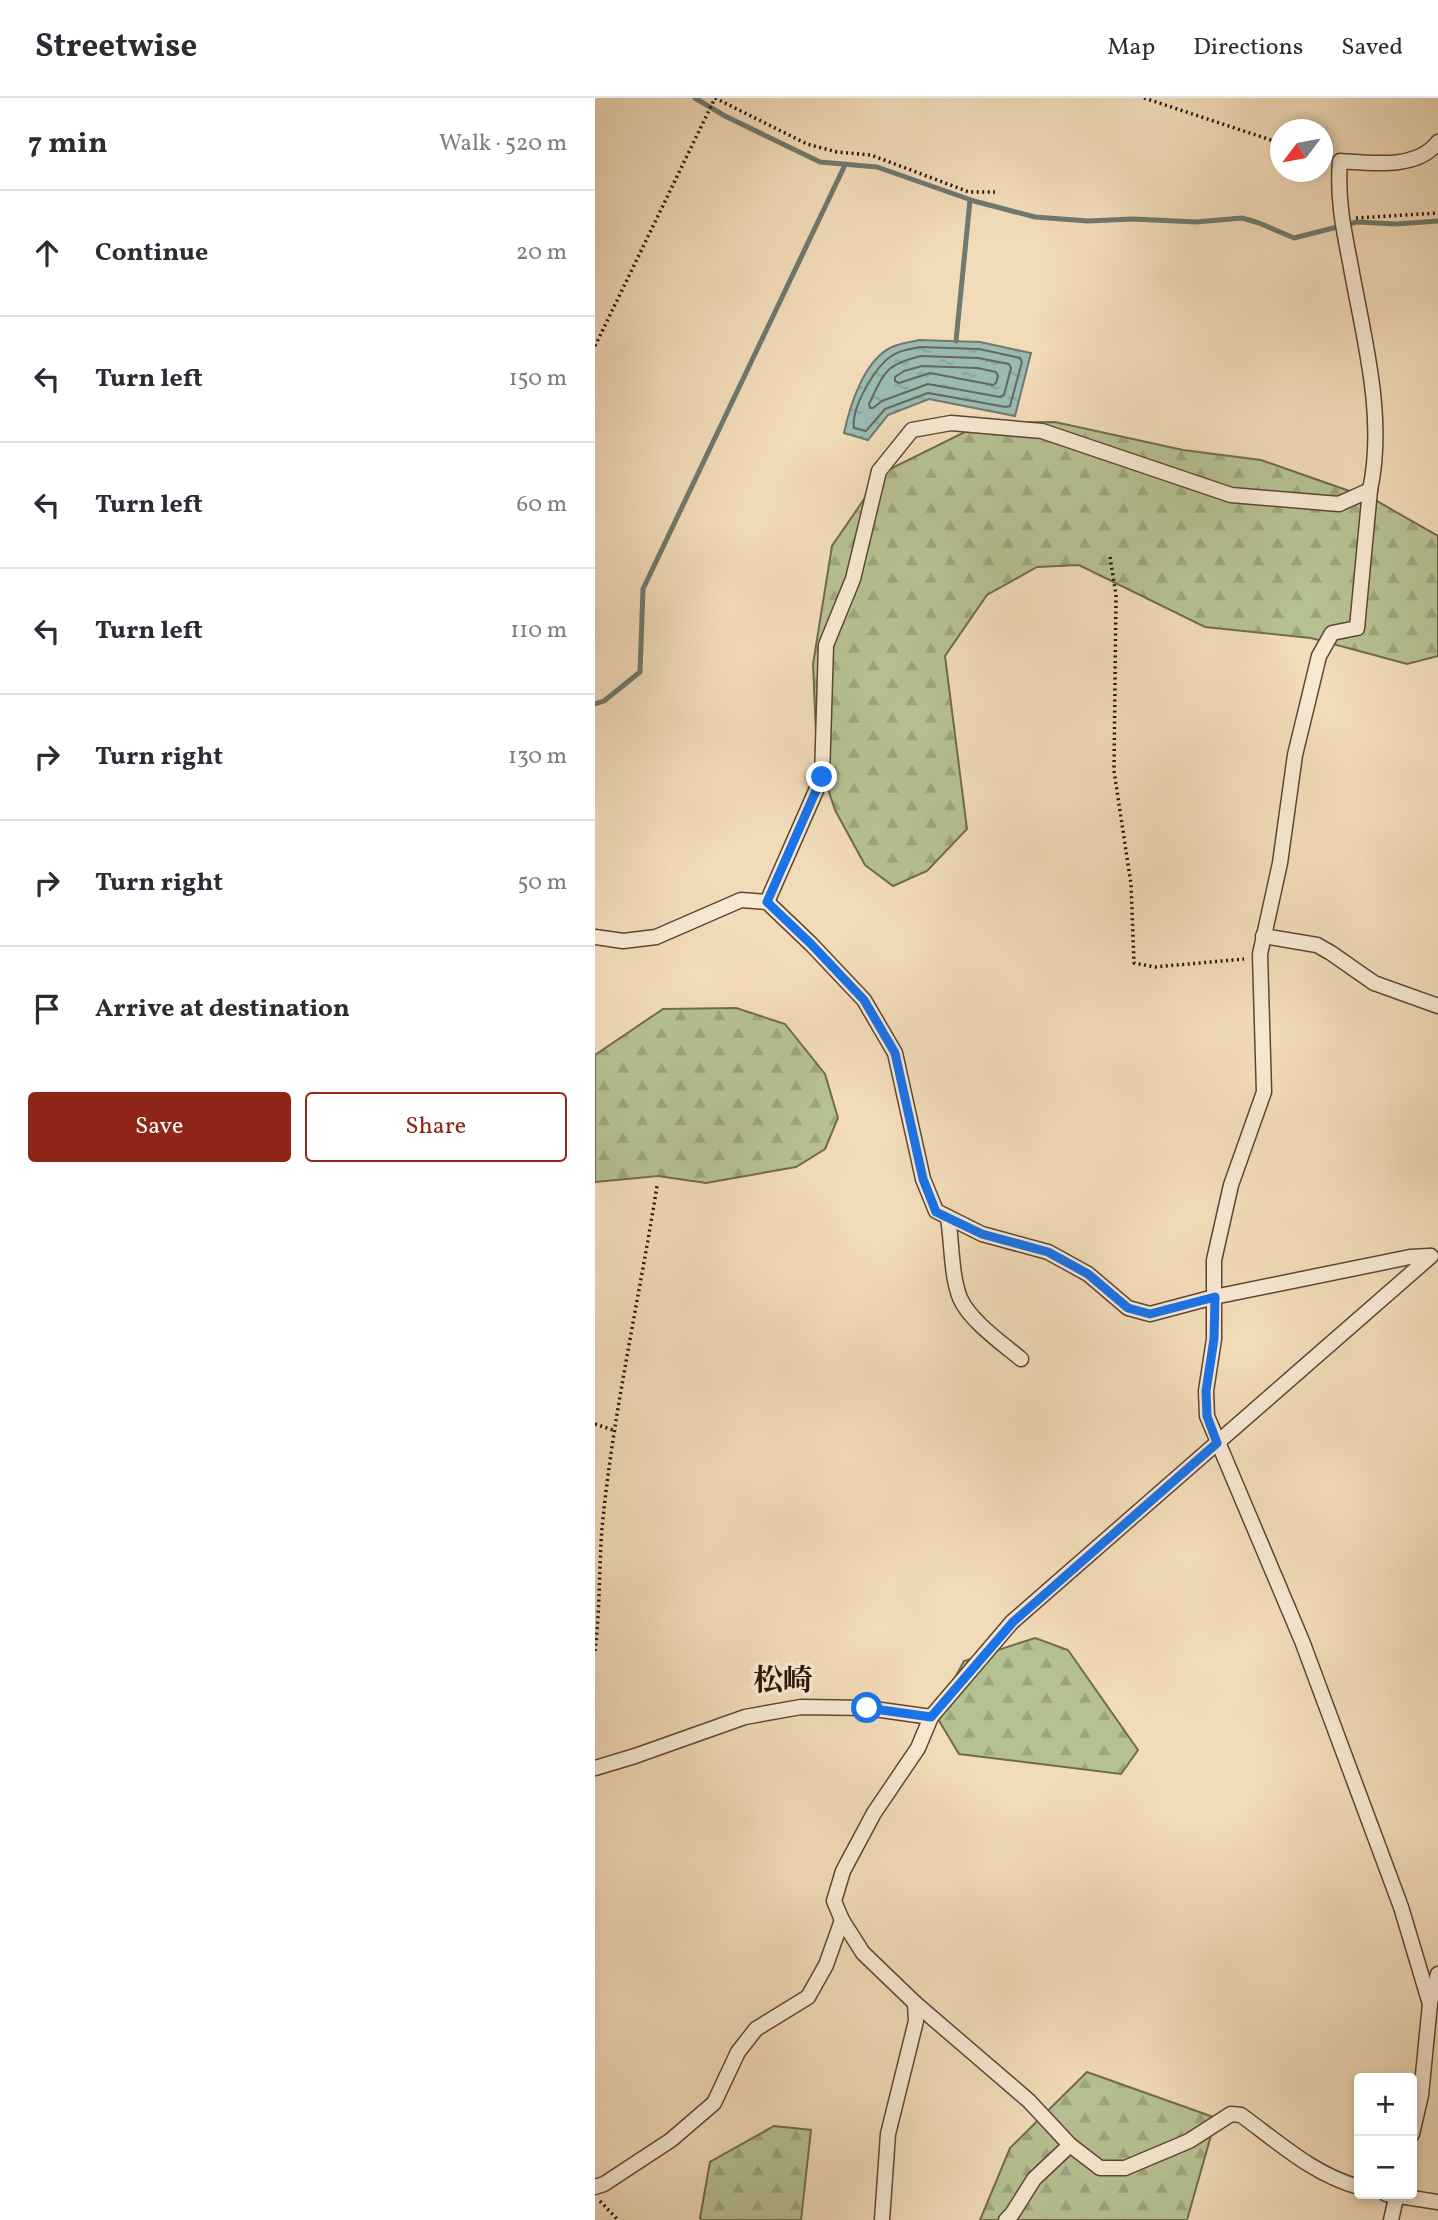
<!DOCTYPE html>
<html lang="en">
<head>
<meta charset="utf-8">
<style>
	:root { --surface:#fff; --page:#f7f7f7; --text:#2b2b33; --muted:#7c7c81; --line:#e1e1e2; --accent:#8f2418 }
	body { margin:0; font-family:Vollkorn,"Noto Serif JP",serif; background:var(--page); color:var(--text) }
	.controls { position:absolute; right:21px; bottom:21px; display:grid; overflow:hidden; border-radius:7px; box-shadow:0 4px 10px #0003 }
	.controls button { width:63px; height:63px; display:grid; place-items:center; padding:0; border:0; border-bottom:2px solid var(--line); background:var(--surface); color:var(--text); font:35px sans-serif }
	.compass { position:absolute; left:675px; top:21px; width:63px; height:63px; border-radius:50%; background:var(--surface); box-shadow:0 4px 10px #0003; rotate:238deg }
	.stop { position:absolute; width:21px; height:21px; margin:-16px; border:5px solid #1a73e8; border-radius:50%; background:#fff }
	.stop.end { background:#1a73e8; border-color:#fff; box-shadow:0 2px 7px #0008 }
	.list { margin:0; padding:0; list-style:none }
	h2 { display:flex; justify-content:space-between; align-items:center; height:91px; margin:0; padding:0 28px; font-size:30px }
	h2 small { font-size:23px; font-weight:400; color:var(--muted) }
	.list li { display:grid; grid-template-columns:46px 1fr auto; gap:21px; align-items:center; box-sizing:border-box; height:126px; padding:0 28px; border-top:2px solid var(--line) }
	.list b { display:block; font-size:26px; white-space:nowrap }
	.list em { font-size:23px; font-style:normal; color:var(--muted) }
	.actions { display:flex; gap:14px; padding:21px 28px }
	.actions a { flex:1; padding:16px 0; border:2px solid var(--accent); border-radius:7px; text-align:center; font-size:24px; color:var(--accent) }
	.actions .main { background:var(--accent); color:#fff }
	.icon { flex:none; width:38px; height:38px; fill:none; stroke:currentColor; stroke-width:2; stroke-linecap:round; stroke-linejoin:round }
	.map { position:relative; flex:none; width:843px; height:2122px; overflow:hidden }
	header { display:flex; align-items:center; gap:42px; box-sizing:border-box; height:98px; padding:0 35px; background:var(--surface); border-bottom:2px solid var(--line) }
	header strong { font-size:33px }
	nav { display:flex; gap:38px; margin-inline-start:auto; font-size:24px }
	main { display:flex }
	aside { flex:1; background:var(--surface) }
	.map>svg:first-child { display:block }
</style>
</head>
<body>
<header>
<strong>Streetwise</strong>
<nav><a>Map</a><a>Directions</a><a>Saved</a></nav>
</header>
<main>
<aside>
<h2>7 min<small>Walk · 520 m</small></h2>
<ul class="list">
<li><svg class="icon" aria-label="ahead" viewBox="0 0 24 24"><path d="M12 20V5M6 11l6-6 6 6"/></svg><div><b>Continue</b></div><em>20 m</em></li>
<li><svg class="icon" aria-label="left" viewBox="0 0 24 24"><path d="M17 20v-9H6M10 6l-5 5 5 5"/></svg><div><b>Turn left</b></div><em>150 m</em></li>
<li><svg class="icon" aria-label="left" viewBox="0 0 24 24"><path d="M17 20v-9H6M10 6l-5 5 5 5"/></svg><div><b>Turn left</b></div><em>60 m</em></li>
<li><svg class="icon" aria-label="left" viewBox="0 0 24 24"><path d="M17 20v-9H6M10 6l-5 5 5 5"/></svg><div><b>Turn left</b></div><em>110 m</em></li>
<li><svg class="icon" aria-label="right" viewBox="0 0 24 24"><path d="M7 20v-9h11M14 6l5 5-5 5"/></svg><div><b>Turn right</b></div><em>130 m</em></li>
<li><svg class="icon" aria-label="right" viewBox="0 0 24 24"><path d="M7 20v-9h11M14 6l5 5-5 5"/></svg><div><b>Turn right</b></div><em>50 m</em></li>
<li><svg class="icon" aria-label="arrive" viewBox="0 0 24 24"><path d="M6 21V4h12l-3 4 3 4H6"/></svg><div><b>Arrive at destination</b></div></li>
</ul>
<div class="actions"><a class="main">Save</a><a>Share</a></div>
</aside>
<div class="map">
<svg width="843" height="2122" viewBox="0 0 843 2122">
	<defs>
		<pattern id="forest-firs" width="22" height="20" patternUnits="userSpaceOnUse" patternTransform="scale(1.75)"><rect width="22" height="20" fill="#b6c193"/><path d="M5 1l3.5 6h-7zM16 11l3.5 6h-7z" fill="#9da57d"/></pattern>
		<pattern id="water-ripples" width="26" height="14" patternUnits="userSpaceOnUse" patternTransform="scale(1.75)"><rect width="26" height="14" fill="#9bbbb2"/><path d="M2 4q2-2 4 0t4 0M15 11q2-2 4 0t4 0" fill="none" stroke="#86a098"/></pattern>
	</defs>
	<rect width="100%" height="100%" fill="#f2dbb9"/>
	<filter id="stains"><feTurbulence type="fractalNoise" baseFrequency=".00286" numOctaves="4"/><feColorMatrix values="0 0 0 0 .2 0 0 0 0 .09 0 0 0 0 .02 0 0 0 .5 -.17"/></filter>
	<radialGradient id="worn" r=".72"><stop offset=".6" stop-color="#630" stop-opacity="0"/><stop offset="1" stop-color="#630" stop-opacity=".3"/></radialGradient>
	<!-- forest -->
	<g fill="url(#forest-firs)" stroke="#716b4e" stroke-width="2">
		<path d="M460 324 588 352 666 362 780 402 843 438V558L812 566 716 540 610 529 484 467 442 469 392 497 350 558 372 731 332 773 298 788 270 767 240 712 222 658 218 566 237 448 287 375 388 325Z"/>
		<path d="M141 910 190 926 230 976 243 1020 230 1051 201 1069 111 1085 63 1078 0 1084V957L68 911Z"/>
		<path d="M440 1540 473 1552 543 1652 526 1676 364 1656 340 1616 369 1563Z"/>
		<path d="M492 1974 621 2020 592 2122H385L415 2050Z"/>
		<path d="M179 2028 216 2032 206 2122H107L105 2120 115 2064Z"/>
	</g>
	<!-- water -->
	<path fill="url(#water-ripples)" stroke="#6f796e" stroke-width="2" d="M324 242 385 244 436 255 420 318 334 301 293 317 273 342 249 335C255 307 269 262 297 249 305 245 316 244 324 242Z"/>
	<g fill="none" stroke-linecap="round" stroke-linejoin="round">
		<!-- shore -->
		<g stroke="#64685d" stroke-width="2">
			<path d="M325 249 384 251 425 260 427 264 415 308 411 309 333 295 290 311 271 333 259 330C256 310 280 268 298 257 305 252 316 251 325 249Z"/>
			<path d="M326 258 383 260 414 266 416 270 409 297 405 299 333 286 287 303 278 310H275L274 306C290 274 289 267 326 258Z"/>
			<path d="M327 268 382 270 401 274 403 278 401 285 398 287 335 275 304 285 300 283V279L309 273Z"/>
		</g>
		<!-- stream -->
		<g stroke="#6f796e" stroke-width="5">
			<path d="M100 0 130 18 225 64 282 69 379 103 440 119 493 123 538 121 601 124 647 120 664 125 699 140 762 124 801 126 843 123"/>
			<path d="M361 243 375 102"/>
			<path d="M0 606 9 603 45 574 48 491 250 67"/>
		</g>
		<defs>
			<g id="minor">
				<path d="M775 392 762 530 737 535 724 558 700 657 685 765 665 856 669 994 636 1087 619 1162V1199L815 1159 835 1158"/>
				<path d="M172 804 227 679 231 547 258 481 284 373 317 332 356 325 447 333 636 397 744 406 775 392C791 317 768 238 755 164 748 129 742 99 745 63 776 65 822 72 843 44"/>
				<path d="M668 838 722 847 736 855 779 885 843 908"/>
				<path d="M0 839 28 843 61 839 146 802 172 804 216 846 269 902 300 955 328 1081 341 1113 387 1136 453 1154 493 1176 533 1210 555 1216 619 1199V1241L611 1293 612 1318 707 1543 806 1809 835 1906 826 1997 817 2036"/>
				<path d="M353 1120C357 1144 356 1178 365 1200 374 1222 408 1246 426 1261"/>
				<path d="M0 1670 40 1658 150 1619 206 1609 272 1610 336 1619 417 1524 836 1158"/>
				<path d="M320 1905 434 2003 475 2047 505 2070H530L594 2043 636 2016 646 2017C683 2044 719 2077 764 2089"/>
				<path d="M835 1905 843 1876"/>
				<path d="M0 2089 9 2086 76 2042 119 2005 143 1954 161 1931 213 1899 231 1867 247 1822"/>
				<path d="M791 2096 843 2104"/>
				<path d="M287 2122 293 2036 321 1923 320 1905 268 1855 247 1822 239 1803 248 1773 279 1715 323 1650 336 1619"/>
				<path d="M411 2122 417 2116 439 2081 475 2047"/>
				<path d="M796 2122 802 2096"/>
			</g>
		</defs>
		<!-- minor casing -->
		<use href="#minor" stroke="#5e4634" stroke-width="17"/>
		<!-- path -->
		<g stroke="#2c1508" stroke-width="3.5" stroke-dasharray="2 3.5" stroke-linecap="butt">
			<path d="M120 0 212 46 242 54 276 57 374 94H400"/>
			<path d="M549 0 685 45"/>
			<path d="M761 120 843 115"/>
			<path d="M0 248 120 0"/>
			<path d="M515 459 521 497 519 673 536 786 539 865 560 869 649 861"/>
			<path d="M0 1326 21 1333"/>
			<path d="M0 1553C5 1512 4 1471 7 1430 18 1315 44 1202 62 1088"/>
			<path d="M5 2103 23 2122"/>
		</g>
		<!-- minor -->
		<use href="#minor" stroke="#f7e8d2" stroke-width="14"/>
	</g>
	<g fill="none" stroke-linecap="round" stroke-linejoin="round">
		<!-- route -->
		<path stroke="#1a73e8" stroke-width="9" d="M227 679 172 804 216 846 269 902 300 955 328 1081 341 1114 387 1136 453 1154 493 1176 533 1210 555 1216 620 1199 619 1241 611 1293 612 1318 622 1345 418 1524 336 1619 272 1610"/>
	</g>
	<g text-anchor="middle" stroke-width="7" stroke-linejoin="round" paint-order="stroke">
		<!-- quarter labels -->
		<g font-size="30" font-weight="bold" fill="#2c1508" stroke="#f7e8d2">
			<text x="188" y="1592">松崎</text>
		</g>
	</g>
	<rect width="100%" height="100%" filter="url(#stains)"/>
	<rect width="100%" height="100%" fill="url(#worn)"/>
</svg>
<div class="controls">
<button>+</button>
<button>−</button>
</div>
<svg class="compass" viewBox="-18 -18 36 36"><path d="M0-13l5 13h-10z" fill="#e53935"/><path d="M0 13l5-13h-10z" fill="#7c7c81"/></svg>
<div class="stop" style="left:272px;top:1610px"></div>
<div class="stop end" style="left:227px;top:679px"></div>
</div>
</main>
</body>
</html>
